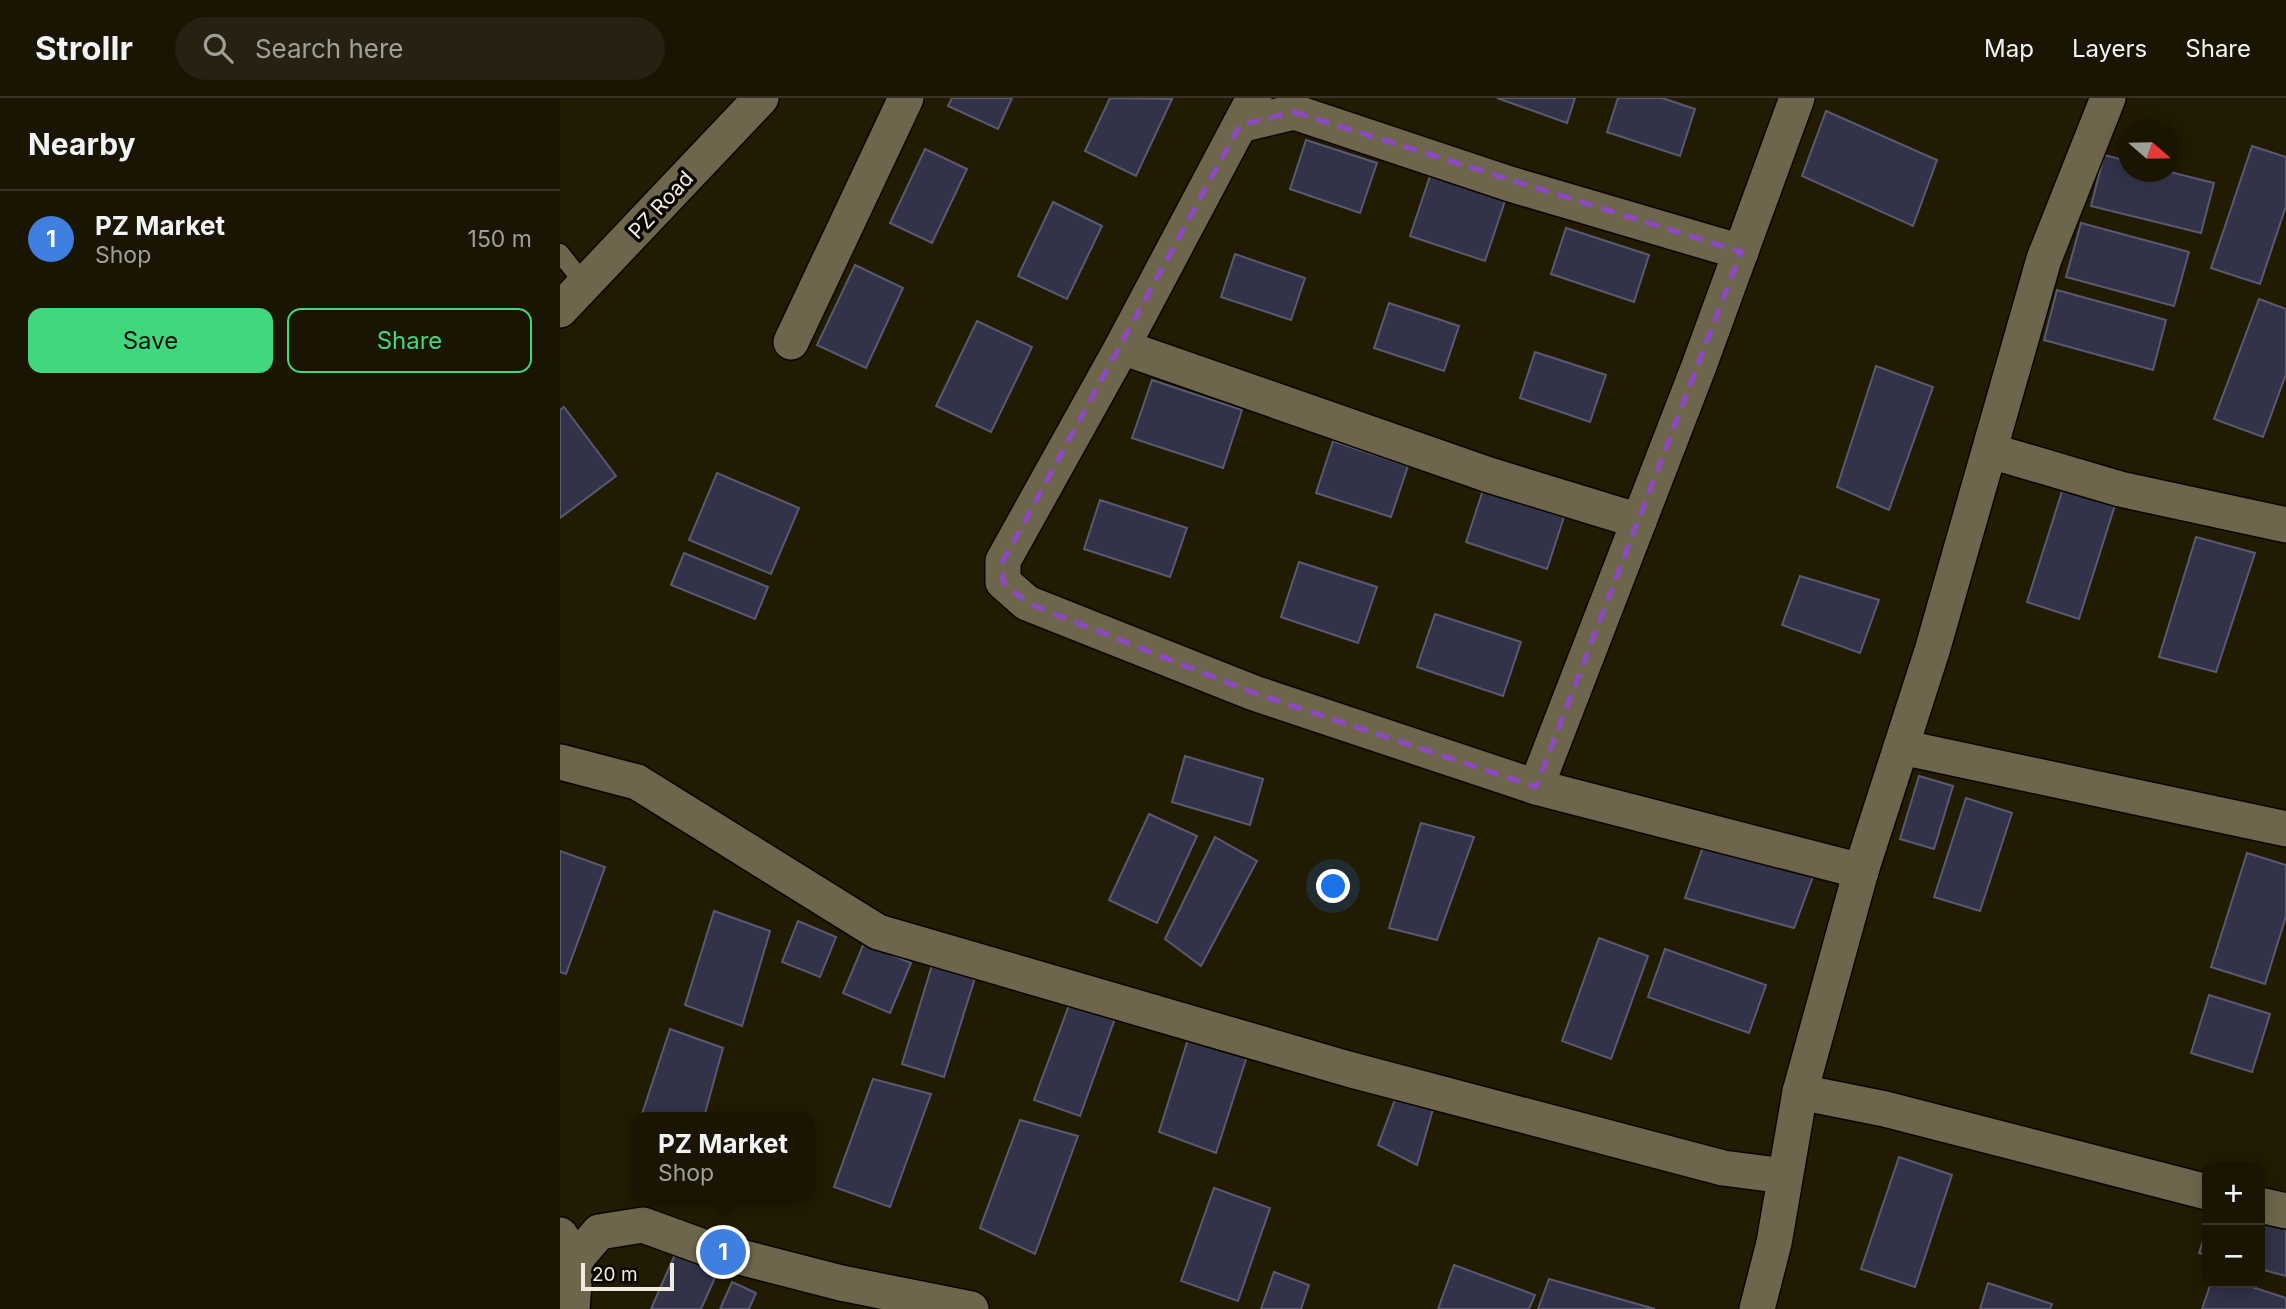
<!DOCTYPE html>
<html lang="en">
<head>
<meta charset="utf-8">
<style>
	:root { --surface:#1a1402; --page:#272111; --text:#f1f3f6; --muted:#9f9e99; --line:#383324; --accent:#41d77c }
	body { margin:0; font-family:Inter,sans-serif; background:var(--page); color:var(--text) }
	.controls { position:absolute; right:21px; bottom:21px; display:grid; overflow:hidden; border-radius:14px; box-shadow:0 4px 18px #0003 }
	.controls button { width:63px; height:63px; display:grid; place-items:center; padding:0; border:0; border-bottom:2px solid var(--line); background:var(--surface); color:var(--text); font:35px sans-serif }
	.compass { position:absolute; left:1558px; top:21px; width:63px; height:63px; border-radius:50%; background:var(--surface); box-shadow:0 4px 18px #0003; rotate:110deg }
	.scale { position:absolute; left:21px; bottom:18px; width:93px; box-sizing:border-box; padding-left:7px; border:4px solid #f0ebdd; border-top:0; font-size:19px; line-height:24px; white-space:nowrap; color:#f0ebdd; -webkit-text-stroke:5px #090601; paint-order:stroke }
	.you { position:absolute; left:774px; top:789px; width:24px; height:24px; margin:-18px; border:5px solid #fff; border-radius:50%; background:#1a73e8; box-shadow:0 0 0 10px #1a73e833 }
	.badge { display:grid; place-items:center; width:46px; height:46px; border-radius:50%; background:var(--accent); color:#fff; font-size:23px; font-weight:700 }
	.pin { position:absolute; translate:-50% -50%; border:4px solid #fff; box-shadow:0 2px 7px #0006 }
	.popup { position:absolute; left:72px; top:1014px; width:182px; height:91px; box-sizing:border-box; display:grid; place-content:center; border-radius:14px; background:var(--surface); filter:drop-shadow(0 2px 5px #0005); font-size:23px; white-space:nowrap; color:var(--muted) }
	.popup b { font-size:26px; color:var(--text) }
	.popup::after { content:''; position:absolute; left:50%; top:100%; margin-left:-14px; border:14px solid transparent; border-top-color:var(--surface) }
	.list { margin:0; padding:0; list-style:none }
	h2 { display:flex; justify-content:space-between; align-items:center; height:91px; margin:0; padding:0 28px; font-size:30px }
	h2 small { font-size:23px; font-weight:400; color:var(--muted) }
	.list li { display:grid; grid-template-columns:46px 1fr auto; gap:21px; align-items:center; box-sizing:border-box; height:98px; padding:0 28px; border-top:2px solid var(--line) }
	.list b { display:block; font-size:26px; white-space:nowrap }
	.list p { margin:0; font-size:23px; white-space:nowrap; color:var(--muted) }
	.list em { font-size:23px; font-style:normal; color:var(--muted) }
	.actions { display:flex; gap:14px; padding:21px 28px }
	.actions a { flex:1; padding:16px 0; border:2px solid var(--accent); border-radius:14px; text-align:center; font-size:24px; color:var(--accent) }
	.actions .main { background:var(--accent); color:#111 }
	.icon { flex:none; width:38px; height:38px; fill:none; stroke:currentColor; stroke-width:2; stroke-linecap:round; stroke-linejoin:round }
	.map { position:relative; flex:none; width:1726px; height:1211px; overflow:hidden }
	header { display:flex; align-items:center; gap:42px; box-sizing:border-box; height:98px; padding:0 35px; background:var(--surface); border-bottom:2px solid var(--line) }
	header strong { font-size:33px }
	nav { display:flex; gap:38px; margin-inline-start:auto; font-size:24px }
	.search { width:490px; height:63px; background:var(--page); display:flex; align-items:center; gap:18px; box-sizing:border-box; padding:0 24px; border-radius:38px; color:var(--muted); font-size:26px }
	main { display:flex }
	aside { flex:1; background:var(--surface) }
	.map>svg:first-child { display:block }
</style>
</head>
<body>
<header>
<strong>Strollr</strong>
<div class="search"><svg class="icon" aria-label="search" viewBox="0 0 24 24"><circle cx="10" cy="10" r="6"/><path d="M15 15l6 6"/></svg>Search here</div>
<nav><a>Map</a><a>Layers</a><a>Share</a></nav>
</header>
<main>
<aside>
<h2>Nearby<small></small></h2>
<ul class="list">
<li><span class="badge" style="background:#3f7fe0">1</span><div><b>PZ Market</b><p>Shop</p></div><em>150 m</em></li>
</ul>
<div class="actions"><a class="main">Save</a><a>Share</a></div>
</aside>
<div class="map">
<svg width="1726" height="1211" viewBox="0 0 1726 1211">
	<rect width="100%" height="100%" fill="#221b03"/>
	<!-- building -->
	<g fill="#323249" stroke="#595972" stroke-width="2">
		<path d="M392 0H452L438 31 388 8Z"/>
		<path d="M550 0 612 1 576 78 525 53Z"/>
		<path d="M937 0H1015L1007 25Z"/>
		<path d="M1058 0H1102L1135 11 1120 58 1047 34Z"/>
		<path d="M1266 13 1377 62 1353 128 1242 78Z"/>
		<path d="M746 42 817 65 800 115 730 91Z"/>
		<path d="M1692 48 1726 59V108L1700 186 1651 170Z"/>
		<path d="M365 51 407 71 372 145 330 125Z"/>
		<path d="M1544 57 1568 63V74H1610L1654 85 1641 135 1531 108Z"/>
		<path d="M871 75 946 100 925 163 850 138Z"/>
		<path d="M493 104 542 128 507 201 458 178Z"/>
		<path d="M1521 125 1629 154 1614 208 1506 179Z"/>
		<path d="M1006 130 1089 157 1074 204 991 176Z"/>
		<path d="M675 156 745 180 731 222 661 199Z"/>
		<path d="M295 167 343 190 306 270 257 247Z"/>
		<path d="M1497 192 1606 222 1593 272 1484 242Z"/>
		<path d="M1699 201 1726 211V276L1703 339 1654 321Z"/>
		<path d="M829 205 899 228 884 273 814 250Z"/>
		<path d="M417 223 472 249 431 334 376 308Z"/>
		<path d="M975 254 1046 277 1030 324 960 300Z"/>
		<path d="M1316 268 1373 289 1329 412 1277 389Z"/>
		<path d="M592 282 682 312 663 370 572 340Z"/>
		<path d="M4 309 56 378 0 420V312Z"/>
		<path d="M773 343 848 368 831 419 756 395Z"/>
		<path d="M157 375 239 410 211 476 129 442Z"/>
		<path d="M1504 387 1556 404 1519 521 1467 504Z"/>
		<path d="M923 392 1004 419 987 471 906 444Z"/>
		<path d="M540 402 627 430 610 479 524 451Z"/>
		<path d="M1636 439 1695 455 1656 574 1599 559Z"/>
		<path d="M124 455 208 489 195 521 111 487Z"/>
		<path d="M739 464 817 489 798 545 721 519Z"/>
		<path d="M1240 478 1319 502 1300 555 1222 527Z"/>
		<path d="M875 516 961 544 943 598 857 569Z"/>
		<path d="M625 658 703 681 690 727 612 704Z"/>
		<path d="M1359 678 1393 688 1374 751 1340 741Z"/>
		<path d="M1406 700 1452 715 1420 813 1374 799Z"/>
		<path d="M589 716 637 738 597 825 549 802Z"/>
		<path d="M861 725 914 739 877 842 829 830Z"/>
		<path d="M655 739 697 763 641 868 605 841Z"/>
		<path d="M1145 743 1255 773 1234 830 1125 800Z"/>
		<path d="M0 753 45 769 6 876 0 874Z"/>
		<path d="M1687 755 1726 767V818L1705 886 1651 869Z"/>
		<path d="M154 813 210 833 182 928 125 907Z"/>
		<path d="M238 823 276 839 260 879 222 864Z"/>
		<path d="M1039 840 1088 858 1051 961 1002 943Z"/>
		<path d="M304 845 351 865 330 915 283 895Z"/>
		<path d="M1105 851 1206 887 1189 935 1088 899Z"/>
		<path d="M372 867 415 880 384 979 342 966Z"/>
		<path d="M1649 897 1710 916 1692 974 1631 955Z"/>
		<path d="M512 899 557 915 520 1018 474 1002Z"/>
		<path d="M110 931 163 950 144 1019H81Z"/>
		<path d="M629 938 688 955 656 1055 599 1034Z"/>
		<path d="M313 981 371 996 330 1109 274 1089Z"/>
		<path d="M839 991 875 1004 857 1067 818 1047Z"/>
		<path d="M460 1022 518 1038 475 1156 420 1130Z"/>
		<path d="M1339 1059 1392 1077 1355 1189 1301 1171Z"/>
		<path d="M654 1090 710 1110 678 1203 621 1183Z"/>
		<path d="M1700 1109 1726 1116V1178L1700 1171Z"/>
		<path d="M1647 1131V1157L1639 1155Z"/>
		<path d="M116 1154 158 1173 141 1211H91Z"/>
		<path d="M894 1167 975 1197 969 1211H878Z"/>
		<path d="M714 1174 749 1187 741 1211H701Z"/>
		<path d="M989 1181 1095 1211H978Z"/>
		<path d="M172 1184 196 1195 189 1211H160Z"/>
		<path d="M1428 1185 1492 1206 1490 1211H1420Z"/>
		<path d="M1651 1185H1680L1726 1200V1211H1642Z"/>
	</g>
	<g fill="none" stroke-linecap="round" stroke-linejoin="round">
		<defs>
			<path id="lane" d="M0 155 26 188"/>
			<g id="street">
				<path d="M694 0 562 249 443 463V484L467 505 694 595 976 689 1301 773"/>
				<path d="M680 27 734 14 950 86 1181 154"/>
				<path d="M0 212 201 0"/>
				<path d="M231 244 346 0"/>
				<path d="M562 249 929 377 1079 423"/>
				<path d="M1431 353 1560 391 1726 427"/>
				<path d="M1341 649 1726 731"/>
				<path d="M0 664 77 684 318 834 788 971 1163 1070 1225 1078"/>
				<path d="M976 689 1139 268 1237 0"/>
				<path d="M1240 994 1325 1011 1647 1094"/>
				<path d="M1700 1107 1726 1113"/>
				<path d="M0 1137 16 1161 12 1211"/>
				<path d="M16 1161 39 1134 83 1127 149 1151 281 1185 411 1211"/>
				<path d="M1197 1211 1214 1145 1240 994 1301 773 1372 553 1484 161 1548 0"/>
			</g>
		</defs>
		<!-- lane casing -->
		<use href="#lane" stroke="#0b0500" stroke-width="21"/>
		<!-- street casing -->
		<use href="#street" stroke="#0b0500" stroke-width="38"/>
		<!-- lane -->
		<use href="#lane" stroke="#6e664c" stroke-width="18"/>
		<!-- street -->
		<use href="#street" stroke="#6e664c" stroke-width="35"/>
	</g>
	<!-- marked area -->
	<path fill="none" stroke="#8d49c4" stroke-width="5" stroke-dasharray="14 9" stroke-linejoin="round" d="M734 14 1181 154 976 689 694 595 467 505 443 484V463L680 27Z"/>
	<g text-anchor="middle" stroke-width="7" stroke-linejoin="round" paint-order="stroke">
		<!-- street labels -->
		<g font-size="21" fill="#f0ebdd" stroke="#090601">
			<text transform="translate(101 107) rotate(-47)" y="7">PZ Road</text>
		</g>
	</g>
</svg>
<div class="controls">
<button>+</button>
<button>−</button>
</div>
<svg class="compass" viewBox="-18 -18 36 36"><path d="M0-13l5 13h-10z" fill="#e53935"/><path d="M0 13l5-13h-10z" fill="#9f9e99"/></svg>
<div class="scale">20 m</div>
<div class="you"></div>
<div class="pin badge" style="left:163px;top:1154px;background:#3f7fe0">1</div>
<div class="popup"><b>PZ Market</b>Shop</div>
</div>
</main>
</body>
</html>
